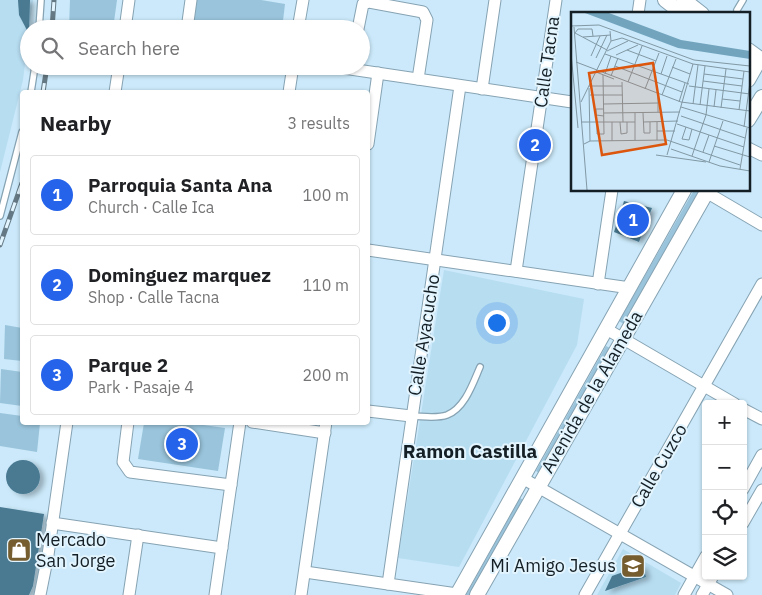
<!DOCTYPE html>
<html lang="en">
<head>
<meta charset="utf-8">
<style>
	:root { --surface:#fff; --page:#f2f2f2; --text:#202124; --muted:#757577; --line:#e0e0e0; --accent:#2563eb }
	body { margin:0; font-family:"IBM Plex Sans",sans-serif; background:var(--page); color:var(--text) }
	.controls { position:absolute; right:15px; bottom:15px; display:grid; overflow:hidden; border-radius:5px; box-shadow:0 1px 4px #0004 }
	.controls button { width:45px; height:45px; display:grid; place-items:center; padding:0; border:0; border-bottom:1px solid var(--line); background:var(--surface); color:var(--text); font:25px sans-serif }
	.you { position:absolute; left:496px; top:322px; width:18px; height:18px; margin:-12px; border:4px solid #fff; border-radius:50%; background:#1a73e8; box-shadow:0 0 0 8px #1a73e833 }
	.badge { display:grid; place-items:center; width:32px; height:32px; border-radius:50%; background:var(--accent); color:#fff; font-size:16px; font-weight:700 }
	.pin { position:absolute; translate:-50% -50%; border:2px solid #fff; box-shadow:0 1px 5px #0006 }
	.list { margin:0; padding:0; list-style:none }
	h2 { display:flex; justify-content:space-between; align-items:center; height:65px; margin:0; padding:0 20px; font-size:21px }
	h2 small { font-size:16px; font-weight:400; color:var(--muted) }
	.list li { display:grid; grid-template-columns:32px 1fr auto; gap:15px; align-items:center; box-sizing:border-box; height:80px; margin:0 10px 10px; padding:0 10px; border:1px solid var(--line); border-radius:5px }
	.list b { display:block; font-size:19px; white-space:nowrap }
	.list p { margin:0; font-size:16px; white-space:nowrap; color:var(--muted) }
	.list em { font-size:16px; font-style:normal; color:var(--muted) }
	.icon { flex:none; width:28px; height:28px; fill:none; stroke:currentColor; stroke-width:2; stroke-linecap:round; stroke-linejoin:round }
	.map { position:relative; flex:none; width:762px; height:595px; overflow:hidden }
	.search { position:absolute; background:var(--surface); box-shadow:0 1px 4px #0004; left:20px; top:20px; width:350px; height:55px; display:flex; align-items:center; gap:12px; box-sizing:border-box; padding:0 18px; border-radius:28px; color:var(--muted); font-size:19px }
	.panel { position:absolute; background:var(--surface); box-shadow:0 1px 4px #0004; left:20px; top:90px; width:350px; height:335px; border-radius:5px }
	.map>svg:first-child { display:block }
</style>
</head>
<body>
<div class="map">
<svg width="762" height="595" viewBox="0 0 762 595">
	<defs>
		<filter id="shadow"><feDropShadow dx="4.5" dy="2.5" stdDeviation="2.5" flood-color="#0004"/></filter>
	</defs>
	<rect width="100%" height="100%" fill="#cbe9fa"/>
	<!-- built -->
	<g fill="#b7ddf1">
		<path d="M0 0H33L23 80 0 172Z"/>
		<path d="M444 270 584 299 577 345 459 567 398 558Z"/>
		<path d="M623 549 681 583 675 595H597Z"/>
	</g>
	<!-- green -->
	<g fill="#99c4db">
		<path d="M70 0H117L113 29H69Z"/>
		<path d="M197 0H261L285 4 282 29H193Z"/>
		<path d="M694 190H703L628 327 619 321Z"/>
		<path d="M5 325 22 328V361L4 359Z"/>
		<path d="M606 346 614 350 544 476 536 471Z"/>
		<path d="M1 369 22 372V406L0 403Z"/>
		<path d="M0 413 22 416V422L40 423 37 452 0 446Z"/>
		<path d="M144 423H189L225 428 218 471 138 459Z"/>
		<path d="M520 498 528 503 476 595H466Z"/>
	</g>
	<!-- building -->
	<g fill="#497a92" filter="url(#shadow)">
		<path d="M18 0H30L29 34 19 15Z"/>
		<path d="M624 201 652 208 639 242 614 232Z"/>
		<circle cx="23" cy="477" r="17"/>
		<path d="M0 507 44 514 33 586 29 595H0Z"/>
		<path d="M643 565 646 577 605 591 612 576Z"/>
	</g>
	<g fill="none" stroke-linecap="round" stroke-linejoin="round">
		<defs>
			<g id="service">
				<path d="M737 10 743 0"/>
				<path d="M39 29 41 0"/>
				<path d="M31 92 35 66"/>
				<path d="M0 216 22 132"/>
				<path d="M411 416C422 416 436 419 447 415 465 408 473 383 480 367"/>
			</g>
			<g id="minor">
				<path d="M638 14 640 0"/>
				<path d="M125 29 129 0"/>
				<path d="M187 29 191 0"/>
				<path d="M298 29 303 0"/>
				<path d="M358 29 363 4 369 2 423 12 427 20 418 79"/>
				<path d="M330 66 572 102"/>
				<path d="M482 89 495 0"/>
				<path d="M115 92 119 66"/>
				<path d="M289 92 293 66"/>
				<path d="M368 144 378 73"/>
				<path d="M748 148 762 155"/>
				<path d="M706 192 762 225"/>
				<path d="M368 250 630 288"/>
				<path d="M516 271 556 0"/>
				<path d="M598 284 612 190"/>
				<path d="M608 330 735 404"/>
				<path d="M743 409 762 419"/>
				<path d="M368 411 411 416"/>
				<path d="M128 422 123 462 130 472 231 485"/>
				<path d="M252 422 325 433"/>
				<path d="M524 479 727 595"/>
				<path d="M743 489 762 455"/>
				<path d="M52 523 222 548"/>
				<path d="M743 523 762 490"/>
				<path d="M305 572 457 594"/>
				<path d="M388 584 460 86"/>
				<path d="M40 595 48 555 67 422"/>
				<path d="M129 595 138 535"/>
				<path d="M215 595 240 422"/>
				<path d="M301 595 326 422"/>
				<path d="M585 595 762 284"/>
				<path d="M684 595 706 556"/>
				<path d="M702 595 713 576"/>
			</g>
			<g id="tertiary">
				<path d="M665 0 683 14"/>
				<path d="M684 0 702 14"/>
				<path d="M748 50 762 60"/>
				<path d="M748 80 760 59"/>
				<path d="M748 120 762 97"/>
				<path d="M457 595 684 190"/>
				<path d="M477 595 708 190"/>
			</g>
		</defs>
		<!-- service casing -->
		<use href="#service" stroke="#86a3b3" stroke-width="8"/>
		<!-- minor casing -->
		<use href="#minor" stroke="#86a3b3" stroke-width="13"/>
		<!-- tertiary casing -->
		<use href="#tertiary" stroke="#86a3b3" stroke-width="16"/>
		<!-- service -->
		<use href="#service" stroke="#fff" stroke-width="5.5"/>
		<!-- minor -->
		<use href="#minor" stroke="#fff" stroke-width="11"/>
		<!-- tertiary -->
		<use href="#tertiary" stroke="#fff" stroke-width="14"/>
		<defs>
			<g id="rail">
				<path d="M52 29 54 0"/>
				<path d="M43 92 47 66"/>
				<path d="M0 245 22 183"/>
			</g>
		</defs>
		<!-- rail casing -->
		<use href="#rail" stroke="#657984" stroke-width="5"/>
		<!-- rail -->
		<use href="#rail" stroke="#e2f4fe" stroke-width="3" stroke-dasharray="9" stroke-linecap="butt"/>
	</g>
	<!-- icons -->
	<defs>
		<symbol id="shop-square" viewBox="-11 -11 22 22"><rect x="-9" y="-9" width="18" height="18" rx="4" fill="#765d2f" stroke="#e2f4fe"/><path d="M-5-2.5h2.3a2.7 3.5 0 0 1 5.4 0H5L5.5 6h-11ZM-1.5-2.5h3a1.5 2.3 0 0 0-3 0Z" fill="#fff"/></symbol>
		<symbol id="school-square" viewBox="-11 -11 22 22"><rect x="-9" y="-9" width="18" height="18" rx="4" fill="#765d2f" stroke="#e2f4fe"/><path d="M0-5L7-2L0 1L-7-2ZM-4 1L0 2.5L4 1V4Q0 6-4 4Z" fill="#fff"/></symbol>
	</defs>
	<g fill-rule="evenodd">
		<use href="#shop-square" x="5" y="536" width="28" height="28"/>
		<use href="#school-square" x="619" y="552" width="28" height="28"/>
	</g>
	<g text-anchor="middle" stroke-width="4" stroke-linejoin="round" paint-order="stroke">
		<!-- street labels -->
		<g font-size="18" fill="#141f25" stroke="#e2f4fe">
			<text transform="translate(547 62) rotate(-82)" y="6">Calle Tacna</text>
			<text transform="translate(424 335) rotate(-81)" y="6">Calle Ayacucho</text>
			<text transform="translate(592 392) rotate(-60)" y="6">Avenida de la Alameda</text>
			<text transform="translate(659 466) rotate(-60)" y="6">Calle Cuzco</text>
		</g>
		<!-- poi labels -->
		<g font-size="18" fill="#141f25" stroke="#e2f4fe" text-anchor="start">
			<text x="36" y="546">Mercado<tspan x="36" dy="21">San Jorge</tspan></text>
			<text x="616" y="572" text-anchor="end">Mi Amigo Jesus</text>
		</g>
		<!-- neighbourhood labels -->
		<g font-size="19" font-weight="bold" fill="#141f25" stroke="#e2f4fe">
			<text x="470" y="458">Ramon Castilla</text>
		</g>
	</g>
	<!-- overview -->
	<g transform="translate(571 12)">
		<rect width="179" height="179" fill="#cbe9fa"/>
		<path d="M14 1H38L110 28 179 39V47L107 36Z" fill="#72a4be"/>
		<path fill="none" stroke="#8298a5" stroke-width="1" d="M0 14 28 13 123 48 179 54M3 15 16 178M4 21 36 38M4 21 7 17H21L22 24M12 25 40 23M40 29 51 26 122 52 179 60M56 38 85 49M36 39 57 29M0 41 7 116M34 42 118 72M45 43 67 33M20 44 29 24M25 46 36 23M5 50 110 90 179 99M44 54 111 80M101 55 119 62M25 60 43 67M34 62 40 44M90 62 96 44M133 62 172 67M40 64 47 46M132 69 171 74M51 70 52 110M57 70 71 34M18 74H51M118 74 179 82M18 76 19 129M74 77 88 41M19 83H52M91 83 105 47M87 84V100M151 87 169 89M10 90 40 29 39 19M108 90 114 71M33 92 87 91M122 92 127 53M129 93 134 54M110 95 179 116M143 95 145 78M150 96 155 57M33 97H25V103L33 104M168 98 173 59M33 101 109 100M64 101V128M72 101 73 121H79V110M110 104 174 126M10 110H64M26 110V122H33L32 63M41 110V129M49 110 50 122 56 121V110M72 110 107 109M86 110V128M106 112 173 135M115 115 111 127 118 128 121 117M173 115 179 70M86 119H104M13 132 19 129 96 128 169 153M143 134 179 145M100 137 149 154 179 159M132 140 138 123M85 143 135 150M96 143 122 52M121 144 135 103 138 77M138 150 152 109M169 157 176 116"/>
		<path fill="#dd560d" fill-opacity="0.15" stroke="#dd560d" stroke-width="2.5" d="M82 51 95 132 31 143 18 61Z"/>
		<rect width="179" height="179" fill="none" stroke="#141f25" stroke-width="2.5"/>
	</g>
</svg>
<div class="controls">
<button>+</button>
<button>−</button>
<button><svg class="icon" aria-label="locate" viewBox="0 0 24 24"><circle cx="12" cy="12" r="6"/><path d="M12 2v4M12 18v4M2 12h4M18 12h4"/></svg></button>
<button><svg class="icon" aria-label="layers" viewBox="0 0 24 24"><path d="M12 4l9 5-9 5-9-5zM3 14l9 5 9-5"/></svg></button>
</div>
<div class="you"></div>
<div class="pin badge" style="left:633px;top:220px">1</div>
<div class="pin badge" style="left:535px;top:145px">2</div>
<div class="pin badge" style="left:182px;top:444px">3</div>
<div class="search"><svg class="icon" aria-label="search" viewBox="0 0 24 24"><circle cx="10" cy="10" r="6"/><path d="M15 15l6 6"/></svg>Search here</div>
<section class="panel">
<h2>Nearby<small>3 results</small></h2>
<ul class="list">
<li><span class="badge">1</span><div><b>Parroquia Santa Ana</b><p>Church · Calle Ica</p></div><em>100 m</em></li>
<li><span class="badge">2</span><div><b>Dominguez marquez</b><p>Shop · Calle Tacna</p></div><em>110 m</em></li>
<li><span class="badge">3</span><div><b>Parque 2</b><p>Park · Pasaje 4</p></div><em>200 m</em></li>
</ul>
</section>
</div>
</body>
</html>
